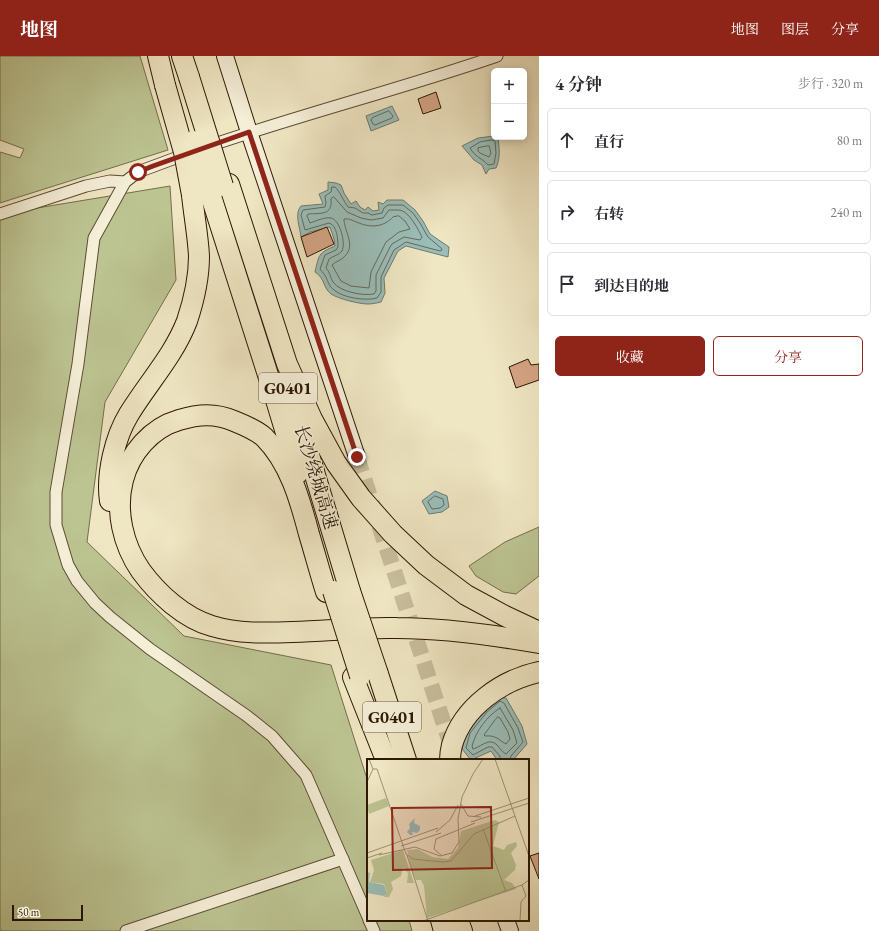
<!DOCTYPE html>
<html lang="zh">
<head>
<meta charset="utf-8">
<style>
	:root { --surface:#fff; --page:#f7f7f7; --text:#2b2b33; --muted:#7c7c81; --line:#e1e1e2; --accent:#8f2418 }
	body { margin:0; font-family:"EB Garamond","Noto Serif SC",serif; background:var(--page); color:var(--text) }
	.controls { position:absolute; right:12px; top:12px; display:grid; overflow:hidden; border-radius:6px; box-shadow:0 2px 10px #0003 }
	.controls button { width:36px; height:36px; display:grid; place-items:center; padding:0; border:0; border-bottom:1px solid var(--line); background:var(--surface); color:var(--text); font:20px sans-serif }
	.scale { position:absolute; left:12px; bottom:10px; width:71px; box-sizing:border-box; padding-left:4px; border:2px solid #2b1702; border-top:0; font-size:11px; line-height:14px; white-space:nowrap; color:#2b1702; -webkit-text-stroke:3px #f5efd8; paint-order:stroke }
	.stop { position:absolute; width:12px; height:12px; margin:-9px; border:3px solid #8f2418; border-radius:50%; background:#fff }
	.stop.end { background:#8f2418; border-color:#fff; box-shadow:0 1px 4px #0008 }
	.list { margin:0; padding:0; list-style:none }
	h2 { display:flex; justify-content:space-between; align-items:center; height:52px; margin:0; padding:0 16px; font-size:17px }
	h2 small { font-size:13px; font-weight:400; color:var(--muted) }
	.list li { display:grid; grid-template-columns:26px 1fr auto; gap:12px; align-items:center; box-sizing:border-box; height:64px; margin:0 8px 8px; padding:0 8px; border:1px solid var(--line); border-radius:6px }
	.list b { display:block; font-size:15px; white-space:nowrap }
	.list em { font-size:13px; font-style:normal; color:var(--muted) }
	.actions { display:flex; gap:8px; padding:12px 16px }
	.actions a { flex:1; padding:9px 0; border:1px solid var(--accent); border-radius:6px; text-align:center; font-size:14px; color:var(--accent) }
	.actions .main { background:var(--accent); color:#fff }
	.icon { flex:none; width:22px; height:22px; fill:none; stroke:currentColor; stroke-width:2; stroke-linecap:round; stroke-linejoin:round }
	.map { position:relative; flex:none; width:539px; height:875px; overflow:hidden }
	header { display:flex; align-items:center; gap:24px; box-sizing:border-box; height:56px; padding:0 20px; background:var(--accent); color:#fff }
	header strong { font-size:19px }
	nav { display:flex; gap:22px; margin-inline-start:auto; font-size:14px }
	main { display:flex }
	aside { flex:1; background:var(--surface) }
	.map>svg:first-child { display:block }
</style>
</head>
<body>
<header>
<strong>地图</strong>
<nav><a>地图</a><a>图层</a><a>分享</a></nav>
</header>
<main>
<div class="map">
<svg width="539" height="875" viewBox="0 0 539 875">
	<rect width="100%" height="100%" fill="#efe6c3"/>
	<filter id="stains"><feTurbulence type="fractalNoise" baseFrequency=".005" numOctaves="4"/><feColorMatrix values="0 0 0 0 .2 0 0 0 0 .09 0 0 0 0 .02 0 0 0 .5 -.17"/></filter>
	<radialGradient id="worn" r=".72"><stop offset=".6" stop-color="#630" stop-opacity="0"/><stop offset="1" stop-color="#630" stop-opacity=".3"/></radialGradient>
	<!-- green -->
	<g fill="#bcc492" stroke="#746e4a">
		<path d="M0 0H140L168 94 0 147V96L20 102 24 93 0 84Z"/>
		<path d="M170 130 176 224 105 346 87 486 184 580 331 609 368 726V864H409L412 875H0V160L7 157Z"/>
		<path d="M539 471V520L516 538 503 536 476 520 469 510 505 486Z"/>
	</g>
	<!-- water -->
	<g fill="#9bbeb9" stroke="#6e7b70">
		<path d="M392 50 399 64 371 75 366 60Z"/>
		<path d="M494 80V81H498C499 92 501 101 496 112L489 113 486 118 482 109 474 104 462 90 478 82Z"/>
		<path d="M328 126 336 127 341 129 344 137 351 148 356 145 360 151 365 154 368 151 373 155 379 154 378 146 383 148 387 144H403L415 154 423 165 430 178 449 191 448 201 406 190 398 195 384 222 385 237 381 246C377 247 372 248 368 248 359 248 339 243 331 238 323 232 325 222 315 216 319 199 318 197 335 190L334 183 330 171 310 176 301 181C300 171 294 158 301 150L323 148 319 138 328 134Z"/>
		<path d="M435 435 447 440 449 451 442 456 429 458 422 445Z"/>
		<path d="M498 641 506 642 522 670 527 688 513 704H497L491 695 471 704 462 693 466 675 484 653Z"/>
	</g>
	<g fill="none" stroke-linecap="round" stroke-linejoin="round">
		<!-- shore -->
		<g stroke="#636a5e" stroke-width="1">
			<path d="M389 55 393 60 392 62 375 69 373 68 371 64 372 62Z"/>
			<path d="M492 84 495 85 496 97 494 108 488 109C482 102 475 101 470 92L480 86Z"/>
			<path d="M489 90 491 97 489 101 480 97 478 95V92Z"/>
			<path d="M332 131H335C339 134 344 146 348 151L355 152 363 157H368L372 159 382 157 384 152 388 149H403L413 157 420 167 428 181 441 192 442 194 440 195 406 186 394 194 381 221V236L377 242C366 245 343 242 334 234 328 230 328 223 324 218 323 216 321 215 320 213L325 199 336 194 338 191C338 183 337 169 329 167L305 174 301 159 303 154 325 151 326 147 325 140 331 136Z"/>
			<path d="M334 141 347 156 361 162 371 164 383 162 389 154C392 154 396 154 399 154 409 155 418 173 422 181L420 184 404 181 392 188 390 191 376 219V235L374 238C363 240 340 236 333 226 330 221 330 216 326 212L329 203C333 200 339 199 342 195 346 187 340 164 331 162 324 161 316 165 310 167L307 160 308 158C320 157 333 160 331 143Z"/>
			<path d="M399 160 405 165 410 173 399 176 386 186 371 216 369 232 351 230 341 225 332 209C336 205 342 204 345 200 356 189 344 175 344 163 349 162 353 165 359 167 371 172 384 171 393 161Z"/>
			<path d="M435 440 443 443 444 449 440 452 432 453 428 446Z"/>
			<path d="M500 652 513 674 517 687 506 698C502 696 500 692 497 689 489 681 481 691 473 693L472 690C476 675 487 660 500 652Z"/>
			<path d="M498 661 500 662 508 676 510 683 506 688C498 684 497 679 485 680L484 679 495 664Z"/>
			<path d="M500 704V700L492 691H488L473 699 466 692 470 677 487 656 500 645 504 647 518 672 523 686 511 700 510 704"/>
		</g>
	</g>
	<!-- building -->
	<g fill="#d6a585" stroke="#2b1702">
		<path d="M436 36 441 52 423 58 418 43Z"/>
		<path d="M327 171 334 188 307 201 301 181Z"/>
		<path d="M528 303 531 309 539 308V324L516 332 509 311Z"/>
		<path d="M539 797V823L530 800Z"/>
	</g>
	<g fill="none" stroke-linecap="round" stroke-linejoin="round">
		<!-- secondary-tunnel -->
		<path stroke="#c8bd9c" stroke-width="16" stroke-dasharray="16 8" stroke-linecap="butt" d="M357 401 453 696"/>
		<defs>
			<g id="street">
				<path d="M206 91C302 58 401 33 497 0"/>
				<path d="M189 97 138 116 125 126 94 182 78 308 56 436V469L68 509 77 525 95 547 110 561 150 593 247 660 272 680 306 719 368 861"/>
				<path d="M0 158 86 130 110 125 125 126"/>
				<path d="M369 864 374 875"/>
				<path d="M126 875 343 803"/>
			</g>
			<g id="secondary">
				<path d="M225 0 249 76 357 401"/>
				<path d="M506 864 510 875"/>
			</g>
			<g id="highway">
				<path d="M158 0 165 29"/>
				<path d="M182 0 189 21"/>
				<path d="M229 128 287 308 312 363 336 407 361 442 393 478 426 509 466 539 505 560 539 576"/>
				<path d="M209 134 276 344 298 417"/>
				<path d="M293 346 350 535"/>
				<path d="M110 445C106 418 115 381 129 358 148 327 174 299 187 265 194 244 199 222 199 200 198 180 194 159 192 139"/>
				<path d="M326 536C320 517 315 498 309 478 300 444 290 407 264 381 256 374 244 369 234 365 215 357 199 358 179 364 151 372 130 397 123 424 115 455 123 489 141 515 158 538 184 562 212 570 238 578 266 577 293 576 328 575 363 571 397 572 444 572 493 579 539 587"/>
				<path d="M378 618 406 704"/>
				<path d="M353 621 386 704"/>
				<path d="M450 704C450 699 451 693 452 689 463 651 502 624 539 616"/>
				<path d="M441 864 444 875"/>
				<path d="M458 864 462 875"/>
			</g>
		</defs>
		<!-- street casing -->
		<use href="#street" stroke="#5c4b32" stroke-width="13"/>
		<!-- secondary casing -->
		<use href="#secondary" stroke="#2b1702" stroke-width="18"/>
		<!-- highway casing -->
		<use href="#highway" stroke="#2b1702" stroke-width="22"/>
		<!-- street -->
		<use href="#street" stroke="#f5efd8" stroke-width="11"/>
		<!-- secondary -->
		<use href="#secondary" stroke="#f5efd8" stroke-width="16"/>
		<!-- highway -->
		<use href="#highway" stroke="#efe6c3" stroke-width="20"/>
		<defs>
			<g id="highway-bridge">
				<path d="M189 21 223 130"/>
				<path d="M165 29 184 96 192 139"/>
				<path d="M193 85 209 134"/>
				<path d="M333 535 360 620"/>
				<path d="M350 535 378 618"/>
			</g>
		</defs>
		<!-- highway-bridge casing -->
		<use href="#highway-bridge" stroke="#2b1702" stroke-width="22" stroke-linecap="butt"/>
		<!-- highway-bridge -->
		<use href="#highway-bridge" stroke="#efe6c3" stroke-width="20"/>
	</g>
	<g fill="none" stroke-linecap="round" stroke-linejoin="round">
		<!-- route -->
		<path stroke="#8f2418" stroke-width="5" d="M138 116 153 110 249 76 357 401"/>
	</g>
	<g text-anchor="middle" stroke-width="3" stroke-linejoin="round" paint-order="stroke">
		<!-- shield labels -->
		<g fill="#f5efd8" stroke="#685842" stroke-width="1">
			<rect x="259" y="317" width="58" height="30" rx="3"/>
			<rect x="363" y="646" width="58" height="30" rx="3"/>
		</g>
		<g font-size="17" font-weight="bold" fill="#2b1702">
			<text x="288" y="338">G0401</text>
			<text x="392" y="667">G0401</text>
		</g>
		<!-- street labels -->
		<g font-size="18" fill="#2b1702" stroke="#f5efd8">
			<text transform="translate(316 421) rotate(73)" y="6">长沙绕城高速</text>
		</g>
	</g>
	<!-- overview -->
	<g transform="translate(367 703)">
		<rect width="162" height="162" fill="#efe6c3"/>
		<path d="M19 39 22 47 2 55 0 46ZM128 61 132 63 126 87 137 91 140 86 149 83 150 87 144 94 149 106 148 111 137 121 145 124 149 130 60 159 57 127 54 121H49L44 110 40 91 51 90 65 98 81 100 91 89 94 72ZM36 91 47 124H40L41 114 36 108 34 117 24 123 26 130 22 138H17L20 133 17 125 3 123 7 111 4 101Z" fill="#bcc492"/>
		<path d="M48 59 47 64 53 67V71L50 74 45 73 46 76H43L40 73 43 69 42 65ZM0 113 3 114 2 123 17 126 20 134 17 137 0 134Z" fill="#9bbeb9"/>
		<path fill="none" stroke="#a19376" stroke-width="1" d="M128 0 162 97M6 10H10L39 95 46 100 75 103 84 102 107 75 148 57M0 23 6 10 2 0M94 45 101 57 114 58M108 57 162 39M104 63 162 44M116 70 139 133M69 73 83 61 91 46M34 87 74 74M0 94 71 69M12 96 48 88 73 97 85 94 92 83 91 60 95 38 106 15 116 0M40 96 61 162M74 96 67 90 69 80 108 64M0 99 15 94M56 162 155 126M153 162 154 143 159 137 155 126 162 121"/>
		<path fill="#8f2418" fill-opacity="0.15" stroke="#8f2418" stroke-width="2" d="M124 48 125 109 26 111 25 49Z"/>
		<rect width="162" height="162" fill="none" stroke="#2b1702" stroke-width="2"/>
	</g>
	<rect width="100%" height="100%" filter="url(#stains)"/>
	<rect width="100%" height="100%" fill="url(#worn)"/>
</svg>
<div class="controls">
<button>+</button>
<button>−</button>
</div>
<div class="scale">50 m</div>
<div class="stop" style="left:138px;top:116px"></div>
<div class="stop end" style="left:357px;top:401px"></div>
</div>
<aside>
<h2>4 分钟<small>步行 · 320 m</small></h2>
<ul class="list">
<li><svg class="icon" aria-label="ahead" viewBox="0 0 24 24"><path d="M12 20V5M6 11l6-6 6 6"/></svg><div><b>直行</b></div><em>80 m</em></li>
<li><svg class="icon" aria-label="right" viewBox="0 0 24 24"><path d="M7 20v-9h11M14 6l5 5-5 5"/></svg><div><b>右转</b></div><em>240 m</em></li>
<li><svg class="icon" aria-label="arrive" viewBox="0 0 24 24"><path d="M6 21V4h12l-3 4 3 4H6"/></svg><div><b>到达目的地</b></div></li>
</ul>
<div class="actions"><a class="main">收藏</a><a>分享</a></div>
</aside>
</main>
</body>
</html>
